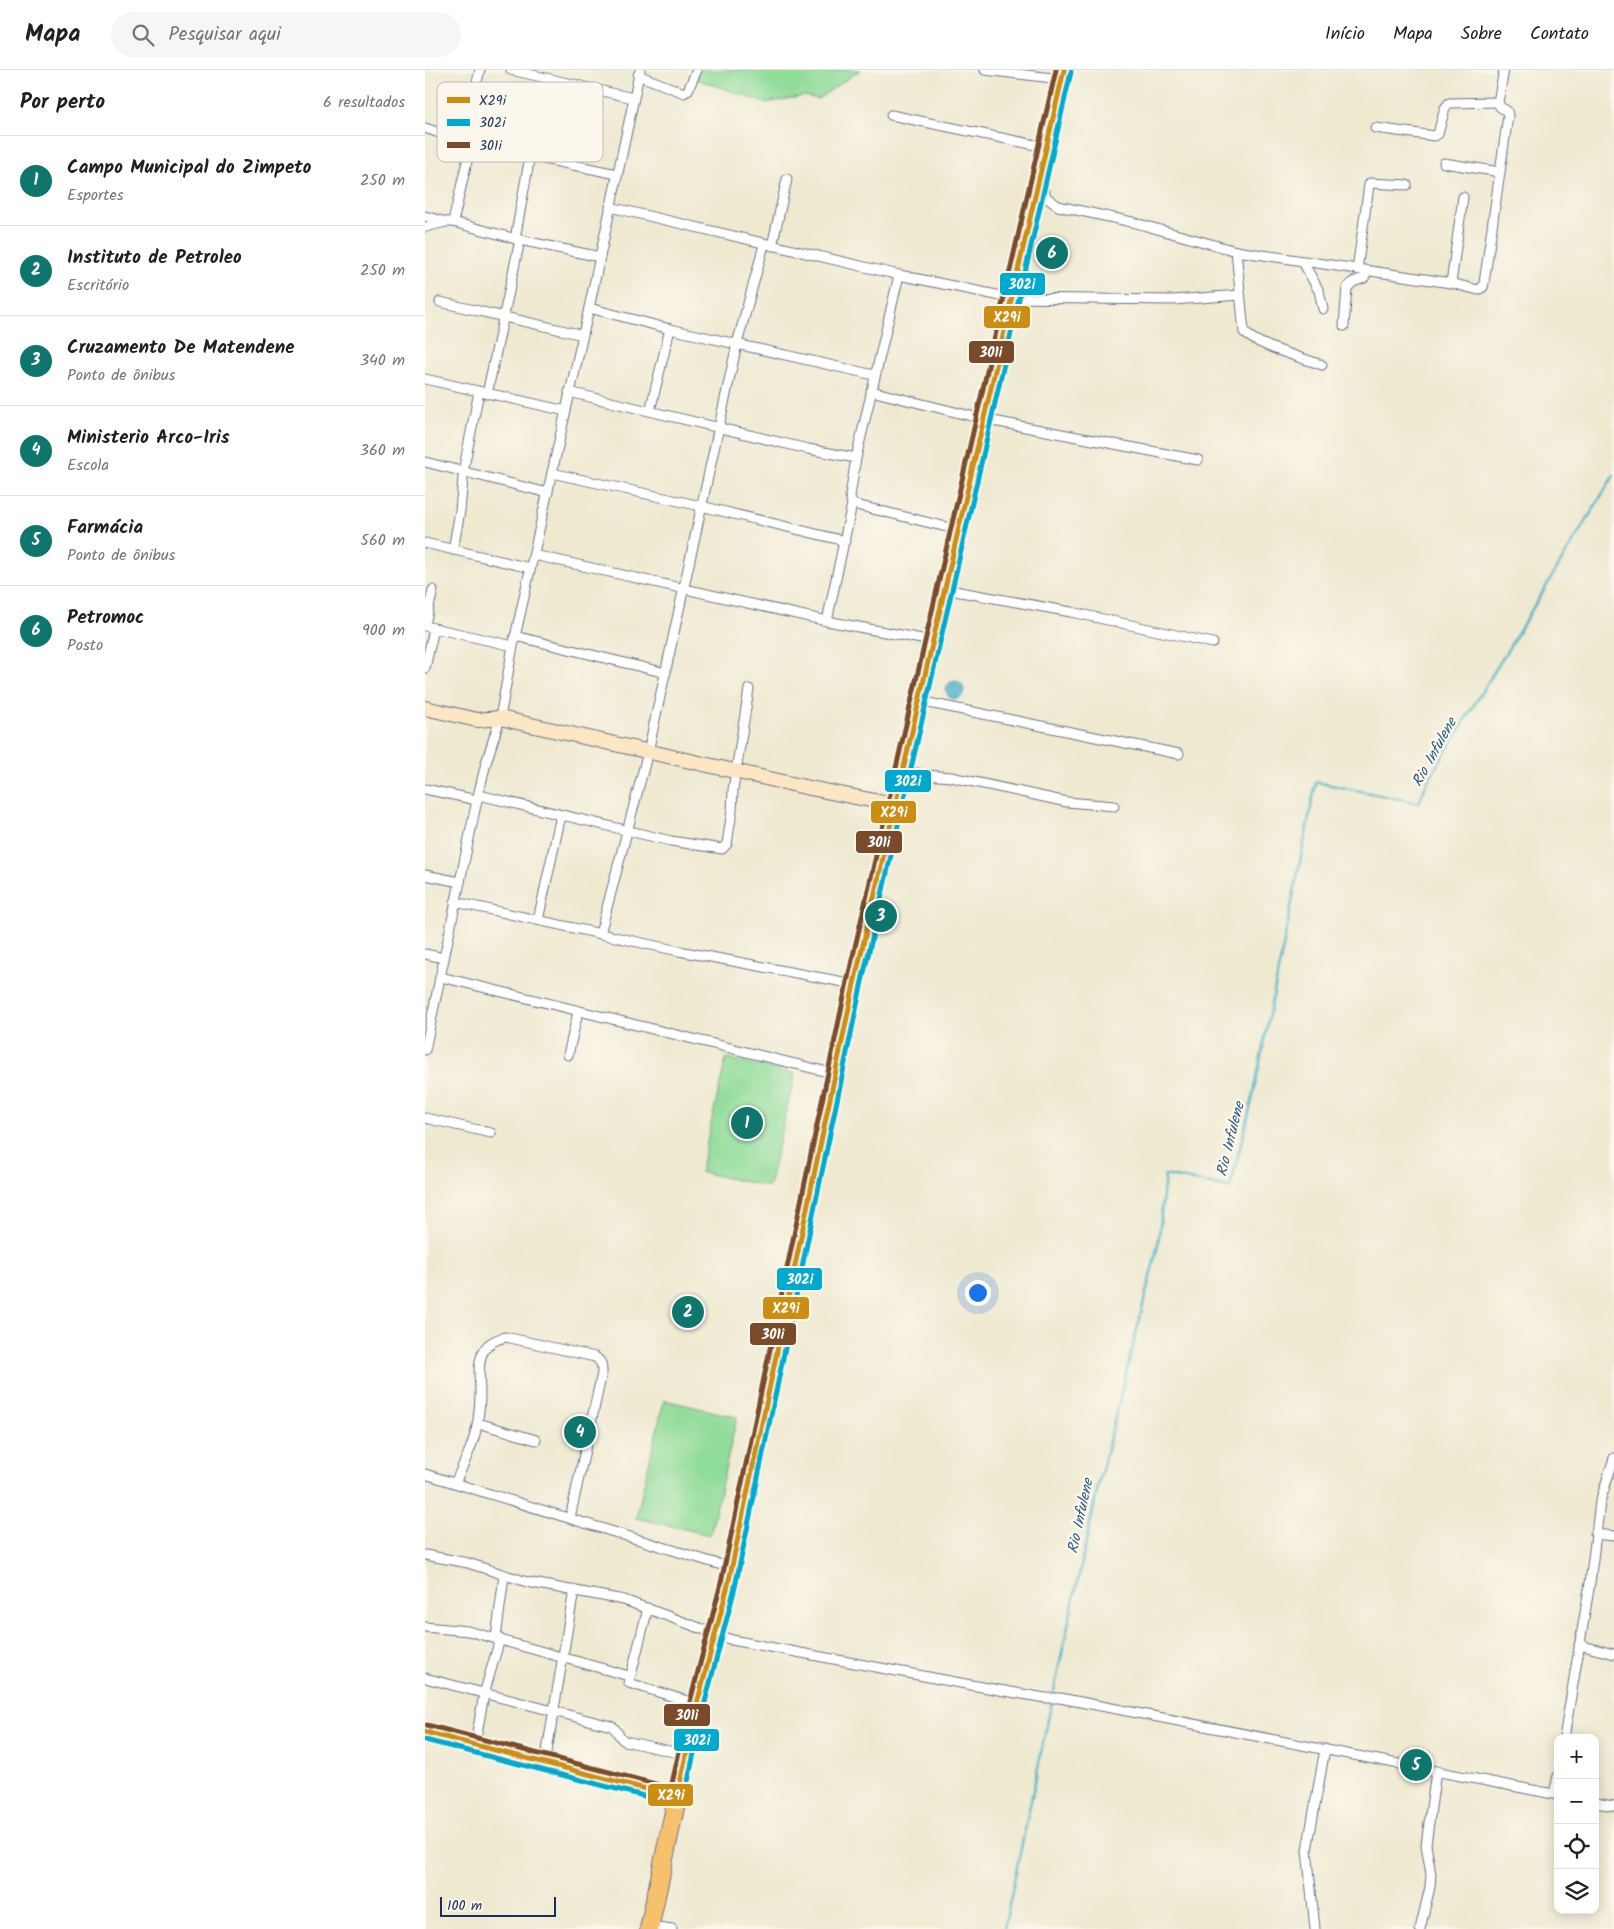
<!DOCTYPE html>
<html lang="pt">
<head>
<meta charset="utf-8">
<style>
	:root { --surface:#fff; --page:#f6f6f6; --text:#202124; --muted:#757577; --line:#e0e0e0; --accent:#0f766e }
	body { margin:0; font-family:Kalam,sans-serif; background:var(--page); color:var(--text) }
	.controls { position:absolute; right:15px; bottom:15px; display:grid; overflow:hidden; border-radius:10px; box-shadow:0 2px 12px #0003 }
	.controls button { width:45px; height:45px; display:grid; place-items:center; padding:0; border:0; border-bottom:1px solid var(--line); background:var(--surface); color:var(--text); font:25px sans-serif }
	.scale { position:absolute; left:15px; bottom:12px; width:116px; box-sizing:border-box; padding-left:5px; border:2px solid #1b2f5e; border-top:0; font-size:14px; line-height:18px; white-space:nowrap; color:#1b2f5e; -webkit-text-stroke:4px #fbf7ec; paint-order:stroke }
	.you { position:absolute; left:552px; top:1222px; width:18px; height:18px; margin:-12px; border:4px solid #fff; border-radius:50%; background:#1a73e8; box-shadow:0 0 0 8px #1a73e833 }
	.badge { display:grid; place-items:center; width:32px; height:32px; border-radius:50%; background:var(--accent); color:#fff; font-size:16px; font-weight:700 }
	.pin { position:absolute; translate:-50% -50%; border:2px solid #fff; box-shadow:0 1px 5px #0006 }
	.list { margin:0; padding:0; list-style:none }
	h2 { display:flex; justify-content:space-between; align-items:center; height:65px; margin:0; padding:0 20px; font-size:21px }
	h2 small { font-size:16px; font-weight:400; color:var(--muted) }
	.list li { display:grid; grid-template-columns:32px 1fr auto; gap:15px; align-items:center; box-sizing:border-box; height:90px; padding:0 20px; border-top:1px solid var(--line) }
	.list b { display:block; font-size:19px; white-space:nowrap }
	.list p { margin:0; font-size:16px; white-space:nowrap; color:var(--muted) }
	.list em { font-size:16px; font-style:normal; color:var(--muted) }
	.icon { flex:none; width:28px; height:28px; fill:none; stroke:currentColor; stroke-width:2; stroke-linecap:round; stroke-linejoin:round }
	.map { position:relative; flex:none; width:1189px; height:1859px; overflow:hidden }
	header { display:flex; align-items:center; gap:30px; box-sizing:border-box; height:70px; padding:0 25px; background:var(--surface); border-bottom:1px solid var(--line) }
	header strong { font-size:24px }
	nav { display:flex; gap:28px; margin-inline-start:auto; font-size:18px }
	.search { width:350px; height:45px; background:var(--page); display:flex; align-items:center; gap:12px; box-sizing:border-box; padding:0 18px; border-radius:28px; color:var(--muted); font-size:19px }
	main { display:flex }
	aside { flex:1; background:var(--surface) }
	.map>svg:first-child { display:block }
</style>
</head>
<body>
<header>
<strong>Mapa</strong>
<div class="search"><svg class="icon" aria-label="search" viewBox="0 0 24 24"><circle cx="10" cy="10" r="6"/><path d="M15 15l6 6"/></svg>Pesquisar aqui</div>
<nav><a>Início</a><a>Mapa</a><a>Sobre</a><a>Contato</a></nav>
</header>
<main>
<aside>
<h2>Por perto<small>6 resultados</small></h2>
<ul class="list">
<li><span class="badge">1</span><div><b>Campo Municipal do Zimpeto</b><p>Esportes</p></div><em>250 m</em></li>
<li><span class="badge">2</span><div><b>Instituto de Petroleo</b><p>Escritório</p></div><em>250 m</em></li>
<li><span class="badge">3</span><div><b>Cruzamento De Matendene</b><p>Ponto de ônibus</p></div><em>340 m</em></li>
<li><span class="badge">4</span><div><b>Ministerio Arco-Iris</b><p>Escola</p></div><em>360 m</em></li>
<li><span class="badge">5</span><div><b>Farmácia</b><p>Ponto de ônibus</p></div><em>560 m</em></li>
<li><span class="badge">6</span><div><b>Petromoc</b><p>Posto</p></div><em>900 m</em></li>
</ul>
</aside>
<div class="map">
<svg width="1189" height="1859" viewBox="0 0 1189 1859">
	<rect width="100%" height="100%" fill="#fbf7ec"/>
	<filter id="ink" filterUnits="userSpaceOnUse"><feTurbulence type="fractalNoise" baseFrequency=".02" numOctaves="2"/><feDisplacementMap in="SourceGraphic" scale="10" xChannelSelector="R" yChannelSelector="G"/><feConvolveMatrix kernelMatrix="1 2 1 2 8 2 1 2 1" color-interpolation-filters="sRGB"/></filter>
	<filter id="wash" filterUnits="userSpaceOnUse"><feTurbulence type="fractalNoise" baseFrequency=".0096" numOctaves="4" result="noise"/><feDisplacementMap in="SourceGraphic" scale="20" xChannelSelector="R" yChannelSelector="G"/><feGaussianBlur stdDeviation="1.12" result="paint"/><feColorMatrix in="noise" values="0 0 0 0 0 0 0 0 0 0 0 0 0 0 0 0 0 1.4 0 .05"/><feComposite in="paint" operator="in"/></filter>
	<g filter="url(#wash)">
		<rect width="100%" height="100%" fill="#efe9d0"/>
		<!-- green -->
		<g fill="#90dc99" stroke="#56867c">
			<path d="M273 0H435L393 29 380 26 340 33 271 9Z"/>
			<path d="M301 988 370 1004 344 1117 275 1102Z"/>
			<path d="M239 1330 312 1347 285 1465 211 1448Z"/>
		</g>
		<!-- water -->
		<circle fill="#49b3c7" stroke="#327192" cx="530" cy="620" r="9"/>
		<g fill="none" stroke-linecap="round" stroke-linejoin="round">
			<!-- stream -->
			<g stroke="#49b3c7" stroke-width="2.5">
				<path d="M628 1625 675 1408 733 1175 740 1105 805 1118 828 1027 891 712 994 733 1002 712 1189 405"/>
				<path d="M579 1859 627 1631"/>
			</g>
		</g>
	</g>
	<g filter="url(#ink)">
		<g fill="none" stroke-linecap="round" stroke-linejoin="round">
			<defs>
				<g id="street">
					<path d="M86 0 208 28"/>
					<path d="M560 0 636 9"/>
					<path d="M213 5 259 23 263 20 272 0"/>
					<path d="M466 45 620 77"/>
					<path d="M0 58 46 74 192 104"/>
					<path d="M950 58 1010 66 1013 64 1020 38 1024 33 1073 32"/>
					<path d="M37 71 55 0"/>
					<path d="M112 87 131 11"/>
					<path d="M1019 93 1075 102"/>
					<path d="M615 112 622 128 633 136 707 152 811 181 1026 213 1053 220 1058 217 1059 213 1083 46 1082 41 1075 37 1073 32 1079 0"/>
					<path d="M185 137 474 205 586 228 748 230 815 225"/>
					<path d="M0 146 21 152"/>
					<path d="M28 152 46 74"/>
					<path d="M0 157 21 152H28L95 170 175 187"/>
					<path d="M90 169 105 86"/>
					<path d="M347 176 362 109"/>
					<path d="M811 181 819 262C832 276 878 288 897 295"/>
					<path d="M878 192 894 221 898 239"/>
					<path d="M932 200 944 115 945 113 982 115"/>
					<path d="M1026 213 1038 127"/>
					<path d="M15 232 158 265"/>
					<path d="M164 238 245 259 449 305"/>
					<path d="M919 256 922 218 928 212 939 208 942 202"/>
					<path d="M0 309 141 341"/>
					<path d="M446 321 558 349 773 390"/>
					<path d="M144 322 383 379 431 388"/>
					<path d="M62 324 95 170"/>
					<path d="M225 341 245 259"/>
					<path d="M0 392 123 423"/>
					<path d="M127 403 276 436 420 471"/>
					<path d="M427 434 534 460"/>
					<path d="M0 473 105 498"/>
					<path d="M28 480 35 441 39 397 54 322"/>
					<path d="M109 485 402 551 507 571"/>
					<path d="M519 519 646 542 788 573"/>
					<path d="M402 551 427 434 425 426 431 388 474 205"/>
					<path d="M0 554 8 520"/>
					<path d="M0 556 88 576"/>
					<path d="M90 566 241 603"/>
					<path d="M0 598 9 559"/>
					<path d="M494 631 754 684"/>
					<path d="M479 700 501 705 526 707 642 732 689 736"/>
					<path d="M0 719 52 730"/>
					<path d="M54 725 246 771 297 779 302 774 307 741 308 720 324 619"/>
					<path d="M0 805 35 812"/>
					<path d="M30 832 254 881 429 914"/>
					<path d="M113 850 136 745"/>
					<path d="M175 864 223 682 312 274 339 175"/>
					<path d="M0 884 19 888"/>
					<path d="M16 907 411 1004"/>
					<path d="M0 980 52 730 61 693 75 648 88 576 164 238 215 0"/>
					<path d="M143 985 153 942"/>
					<path d="M0 1048 66 1063"/>
					<path d="M53 1353 111 1370"/>
					<path d="M0 1404 306 1498"/>
					<path d="M30 1413C39 1393 50 1372 53 1350 54 1342 55 1332 55 1323 55 1310 52 1297 57 1284 61 1274 71 1269 81 1267L170 1287C177 1292 177 1295 177 1303L145 1448"/>
					<path d="M1170 1464 1189 1466"/>
					<path d="M0 1485 43 1493 102 1512 199 1530 307 1570 546 1615 620 1628H635L1133 1725"/>
					<path d="M223 1538 204 1613 272 1634"/>
					<path d="M0 1557 43 1561 204 1606"/>
					<path d="M71 1568 79 1506"/>
					<path d="M1154 1575 1189 1584"/>
					<path d="M0 1608 186 1656C193 1659 193 1668 200 1671L262 1685"/>
					<path d="M0 1662 252 1727"/>
					<path d="M1139 1668 1165 1513 1175 1432 1189 1388"/>
					<path d="M50 1675 59 1624 75 1569"/>
					<path d="M120 1693 149 1520"/>
					<path d="M1129 1724 1133 1706"/>
					<path d="M1170 1733 1189 1736"/>
					<path d="M225 1856 247 1859"/>
					<path d="M890 1859 882 1780 900 1679"/>
					<path d="M995 1859 1005 1817 1006 1804 1001 1775 1011 1701"/>
				</g>
				<path id="secondary" d="M0 638 52 650 75 648 380 717 470 735"/>
				<path id="highway" d="M224 1859 272 1634 303 1515 429 914 639 0"/>
			</defs>
			<!-- street casing -->
			<use href="#street" stroke="#657086" stroke-width="11"/>
			<!-- secondary casing -->
			<use href="#secondary" stroke="#657086" stroke-width="16"/>
			<!-- highway casing -->
			<use href="#highway" stroke="#657086" stroke-width="20"/>
			<!-- street -->
			<use href="#street" stroke="#fff" stroke-width="9"/>
			<!-- secondary -->
			<use href="#secondary" stroke="#fce6c4" stroke-width="14"/>
			<!-- highway -->
			<use href="#highway" stroke="#f7c06c" stroke-width="18"/>
			<defs>
				<path id="bus-1" d="M0 1662 252 1727 272 1634 303 1515 429 914 639 0"/>
				<path id="bus-2" d="M0 1670 250 1734H255L259 1730 279 1636 310 1517 436 916 646 2"/>
				<path id="bus-3" d="M2 1655 246 1718 265 1632 296 1513 422 912 631 0"/>
			</defs>
			<!-- bus-1 casing -->
			<use href="#bus-1" stroke="#fbf7ec" stroke-width="9"/>
			<!-- bus-2 casing -->
			<use href="#bus-2" stroke="#fbf7ec" stroke-width="9"/>
			<!-- bus-3 casing -->
			<use href="#bus-3" stroke="#fbf7ec" stroke-width="9"/>
			<!-- bus-1 -->
			<use href="#bus-1" stroke="#cb8e13" stroke-width="5"/>
			<!-- bus-2 -->
			<use href="#bus-2" stroke="#00a9ce" stroke-width="5"/>
			<!-- bus-3 -->
			<use href="#bus-3" stroke="#7a4b2a" stroke-width="5"/>
		</g>
	</g>
	<g text-anchor="middle" stroke-width="5" stroke-linejoin="round" paint-order="stroke">
		<!-- water labels -->
		<g font-size="15" font-style="italic" fill="#2b5d83" stroke="#fbf7ec">
			<text transform="translate(1009 682) rotate(-61)" y="5">Rio Infulene</text>
			<text transform="translate(805 1069) rotate(-76)" y="5">Rio Infulene</text>
			<text transform="translate(655 1446) rotate(-78)" y="5">Rio Infulene</text>
		</g>
	</g>
	<!-- legend -->
	<rect x="12" y="12" width="166" height="80" rx="8" fill="#fbf7ec" stroke="#b8bbc1" stroke-width="1"/>
	<rect x="22" y="27" width="23" height="6" fill="#cb8e13"/>
	<rect x="22" y="49" width="23" height="7" fill="#00a9ce"/>
	<rect x="22" y="72" width="23" height="6" fill="#7a4b2a"/>
	<g font-size="14" fill="#1b2f5e">
		<text x="54" y="35">X29i</text>
		<text x="54" y="57">302i</text>
		<text x="54" y="80">301i</text>
	</g>
	<g stroke="#fbf7ec" stroke-width="2">
		<rect x="574" y="202" width="47" height="24" rx="5" fill="#00a9ce"/>
		<rect x="558" y="235" width="48" height="24" rx="5" fill="#cb8e13"/>
		<rect x="543" y="270" width="47" height="24" rx="5" fill="#7a4b2a"/>
		<rect x="459" y="699" width="48" height="24" rx="5" fill="#00a9ce"/>
		<rect x="445" y="730" width="47" height="24" rx="5" fill="#cb8e13"/>
		<rect x="430" y="760" width="48" height="24" rx="5" fill="#7a4b2a"/>
		<rect x="351" y="1197" width="47" height="24" rx="5" fill="#00a9ce"/>
		<rect x="337" y="1226" width="48" height="24" rx="5" fill="#cb8e13"/>
		<rect x="324" y="1252" width="48" height="24" rx="5" fill="#7a4b2a"/>
		<rect x="238" y="1633" width="48" height="24" rx="5" fill="#7a4b2a"/>
		<rect x="248" y="1658" width="47" height="24" rx="5" fill="#00a9ce"/>
		<rect x="222" y="1713" width="47" height="24" rx="5" fill="#cb8e13"/>
	</g>
	<g font-size="14" text-anchor="middle" font-weight="bold" fill="#fff">
		<text x="597" y="219">302i</text>
		<text x="582" y="252">X29i</text>
		<text x="566" y="287">301i</text>
		<text x="483" y="716">302i</text>
		<text x="469" y="747">X29i</text>
		<text x="454" y="777">301i</text>
		<text x="375" y="1214">302i</text>
		<text x="361" y="1243">X29i</text>
		<text x="348" y="1269">301i</text>
		<text x="262" y="1650">301i</text>
		<text x="272" y="1675">302i</text>
		<text x="246" y="1730">X29i</text>
	</g>
</svg>
<div class="controls">
<button>+</button>
<button>−</button>
<button><svg class="icon" aria-label="locate" viewBox="0 0 24 24"><circle cx="12" cy="12" r="6"/><path d="M12 2v4M12 18v4M2 12h4M18 12h4"/></svg></button>
<button><svg class="icon" aria-label="layers" viewBox="0 0 24 24"><path d="M12 4l9 5-9 5-9-5zM3 14l9 5 9-5"/></svg></button>
</div>
<div class="scale">100 m</div>
<div class="you"></div>
<div class="pin badge" style="left:322px;top:1053px">1</div>
<div class="pin badge" style="left:263px;top:1242px">2</div>
<div class="pin badge" style="left:456px;top:846px">3</div>
<div class="pin badge" style="left:155px;top:1362px">4</div>
<div class="pin badge" style="left:991px;top:1695px">5</div>
<div class="pin badge" style="left:627px;top:183px">6</div>
</div>
</main>
</body>
</html>
